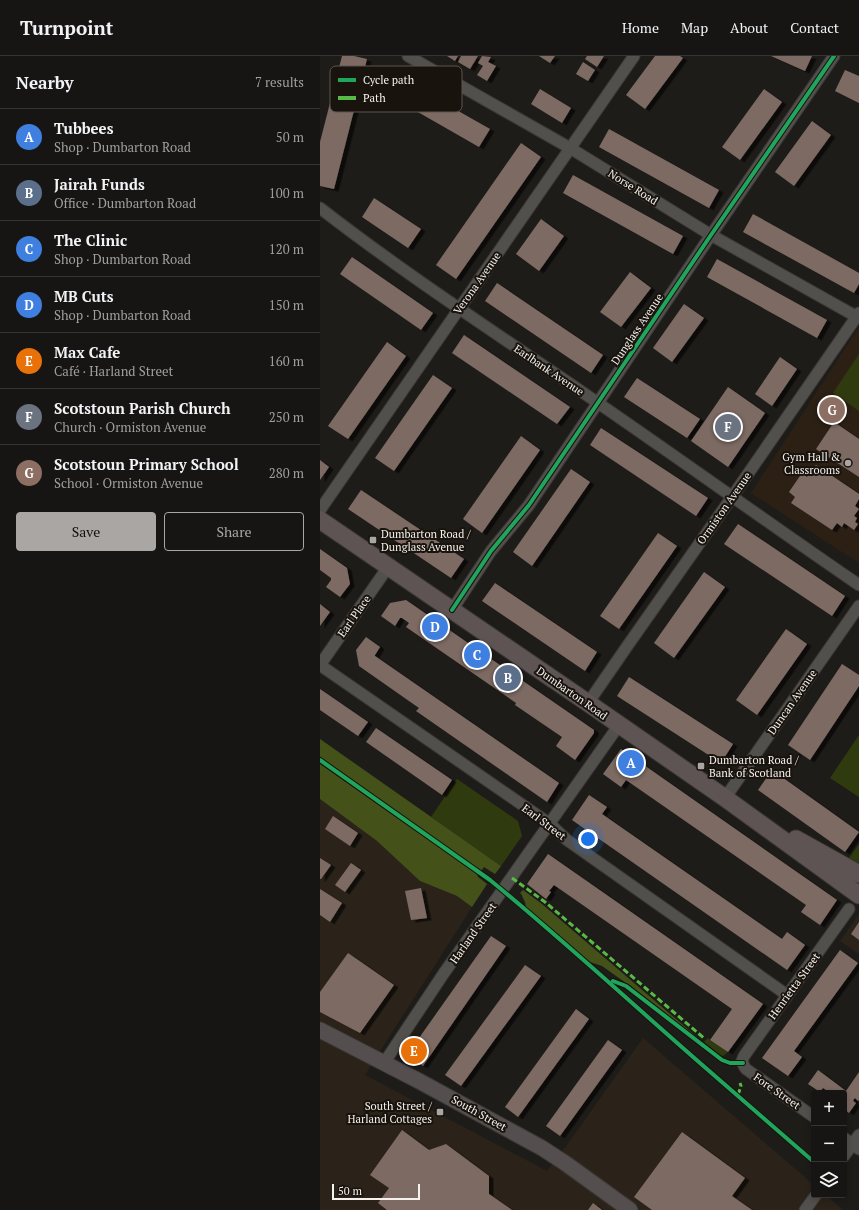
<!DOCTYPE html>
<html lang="en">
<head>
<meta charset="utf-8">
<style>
	:root { --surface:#161513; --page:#1f1e1c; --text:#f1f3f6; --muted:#9e9fa0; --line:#353433; --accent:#aaa6a3 }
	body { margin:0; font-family:"PT Serif",serif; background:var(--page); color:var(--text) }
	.controls { position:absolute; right:12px; bottom:12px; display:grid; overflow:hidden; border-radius:4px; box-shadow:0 2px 6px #0003 }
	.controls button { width:36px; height:36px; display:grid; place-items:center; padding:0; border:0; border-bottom:1px solid var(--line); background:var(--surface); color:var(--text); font:20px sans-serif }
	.scale { position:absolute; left:12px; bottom:10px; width:88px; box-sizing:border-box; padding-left:4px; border:2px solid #f5f1ed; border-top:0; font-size:11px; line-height:14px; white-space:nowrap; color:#f5f1ed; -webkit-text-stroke:3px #18130d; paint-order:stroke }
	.you { position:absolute; left:268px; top:783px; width:14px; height:14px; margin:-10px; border:3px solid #fff; border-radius:50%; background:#1a73e8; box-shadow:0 0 0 6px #1a73e833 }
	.badge { display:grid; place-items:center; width:26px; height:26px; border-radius:50%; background:var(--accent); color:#fff; font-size:13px; font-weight:700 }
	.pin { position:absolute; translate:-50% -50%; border:2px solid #fff; box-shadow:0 1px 4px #0006 }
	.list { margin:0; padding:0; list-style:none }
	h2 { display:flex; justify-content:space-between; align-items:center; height:52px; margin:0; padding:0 16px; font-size:17px }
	h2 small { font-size:13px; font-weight:400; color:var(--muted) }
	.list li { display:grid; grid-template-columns:26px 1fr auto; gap:12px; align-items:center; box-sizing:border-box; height:56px; padding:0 16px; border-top:1px solid var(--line) }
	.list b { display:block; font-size:15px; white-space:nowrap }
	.list p { margin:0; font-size:13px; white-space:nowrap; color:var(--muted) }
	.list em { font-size:13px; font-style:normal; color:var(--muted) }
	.actions { display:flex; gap:8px; padding:12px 16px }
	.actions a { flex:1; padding:9px 0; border:1px solid var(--accent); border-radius:4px; text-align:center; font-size:14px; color:var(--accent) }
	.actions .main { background:var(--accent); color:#111 }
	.icon { flex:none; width:22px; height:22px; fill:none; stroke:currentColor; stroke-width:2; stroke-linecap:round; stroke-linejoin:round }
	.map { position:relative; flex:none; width:539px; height:1154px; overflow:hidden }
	header { display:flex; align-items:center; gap:24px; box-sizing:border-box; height:56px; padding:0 20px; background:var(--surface); border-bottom:1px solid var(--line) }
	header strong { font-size:19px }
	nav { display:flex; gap:22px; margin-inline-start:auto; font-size:14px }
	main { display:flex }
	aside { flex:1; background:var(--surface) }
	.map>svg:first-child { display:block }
</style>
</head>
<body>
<header>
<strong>Turnpoint</strong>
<nav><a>Home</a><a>Map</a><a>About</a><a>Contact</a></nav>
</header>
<main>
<aside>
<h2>Nearby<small>7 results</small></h2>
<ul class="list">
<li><span class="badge" style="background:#3f7fe0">A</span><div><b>Tubbees</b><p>Shop · Dumbarton Road</p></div><em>50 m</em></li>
<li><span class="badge" style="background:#5c6f8a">B</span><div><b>Jairah Funds</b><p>Office · Dumbarton Road</p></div><em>100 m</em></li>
<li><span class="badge" style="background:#3f7fe0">C</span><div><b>The Clinic</b><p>Shop · Dumbarton Road</p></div><em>120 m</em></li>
<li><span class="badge" style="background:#3f7fe0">D</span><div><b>MB Cuts</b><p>Shop · Dumbarton Road</p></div><em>150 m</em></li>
<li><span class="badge" style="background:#e8710a">E</span><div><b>Max Cafe</b><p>Café · Harland Street</p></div><em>160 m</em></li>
<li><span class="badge" style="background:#6b7280">F</span><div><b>Scotstoun Parish Church</b><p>Church · Ormiston Avenue</p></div><em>250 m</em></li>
<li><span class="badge" style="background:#8d6e63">G</span><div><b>Scotstoun Primary School</b><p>School · Ormiston Avenue</p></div><em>280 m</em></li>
</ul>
<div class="actions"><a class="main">Save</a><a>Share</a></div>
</aside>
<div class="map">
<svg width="539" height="1154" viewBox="0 0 539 1154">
	<defs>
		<filter id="shadow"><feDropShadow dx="4.5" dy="2.5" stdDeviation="0" flood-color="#0009"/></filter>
	</defs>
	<rect width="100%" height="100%" fill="#1e1c19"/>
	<!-- built -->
	<g fill="#2b231a">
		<path d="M0 743 57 785 100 825 137 840 152 851 45 1019 227 1115 247 1089 323 982 494 1129V1139H506L523 1154H0Z"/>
		<path d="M539 858V898L520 885Z"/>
	</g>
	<!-- education -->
	<path fill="#2c2015" d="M539 271V507L431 437Z"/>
	<!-- green -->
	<g fill="#303a0f">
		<path d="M539 298V355L513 337Z"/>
		<path d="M539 679V741L510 722Z"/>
		<path d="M137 723 198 765 202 780 181 810 111 761Z"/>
		<path d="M539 788V808L529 802Z"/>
		<path d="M388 982 390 984 408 996 403 1000 400 999 384 986Z"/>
	</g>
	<!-- forest -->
	<g fill="#44521a">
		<path d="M0 683 181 810 175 818 164 811 161 815 154 810 0 701Z"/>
		<path d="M0 708 157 818 158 821 167 828 152 851 137 840 100 825 57 785 0 743Z"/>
		<path d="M203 834 222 848 377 981V982L313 932 282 910 270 906 209 854 206 851 205 846 202 840V839L200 837Z"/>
	</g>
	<!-- building -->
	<g fill="#7c6b63" filter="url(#shadow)">
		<path d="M22 0H34L47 3 14 133 0 130V86Z"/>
		<path d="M127 0H138L135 5Z"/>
		<path d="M141 0H158L150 13 138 6Z"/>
		<path d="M162 0 171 1 168 6 176 10 167 25 157 19 163 10 158 7Z"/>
		<path d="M219 0H235L230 7Z"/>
		<path d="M267 0H284L277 11 265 3Z"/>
		<path d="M335 0H360L363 2 325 53 306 39Z"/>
		<path d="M451 0H492L485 15Z"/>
		<path d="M263 6 275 14 268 25 256 18Z"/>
		<path d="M525 14 539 20V47L515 35Z"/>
		<path d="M80 22 170 73 159 91 70 40Z"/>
		<path d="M220 33 251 52 242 67 211 48Z"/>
		<path d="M444 33 462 46 420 104 402 91Z"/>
		<path d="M492 65 511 79 474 130 455 116Z"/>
		<path d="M289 73 399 134 389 152 279 91Z"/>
		<path d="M201 87 221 101 136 223 116 209Z"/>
		<path d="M253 119 363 180 353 198 243 137Z"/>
		<path d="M54 142 101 173 88 192 42 161Z"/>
		<path d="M433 158 539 217V228L534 237 423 176Z"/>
		<path d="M221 163 244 180 219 215 196 198Z"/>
		<path d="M32 201 113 257 101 274 20 218Z"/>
		<path d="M397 203 507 264 497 282 387 221Z"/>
		<path d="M310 216 331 232 301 271 280 256Z"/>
		<path d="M177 227 283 299 271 317 165 245Z"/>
		<path d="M364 248 384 262 352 306 333 292Z"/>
		<path d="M144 279 250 351 237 368 132 297Z"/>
		<path d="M67 286 86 300 28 383 8 370Z"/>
		<path d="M460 301 477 313 452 350 435 338Z"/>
		<path d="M113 319 132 332 74 415 55 402Z"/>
		<path d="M317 322 380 363 367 382 304 341Z"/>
		<path d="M408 331 445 357 408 411 371 385Z"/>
		<path d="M514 366 539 383V421L496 393Z"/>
		<path d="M281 372 388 442 376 460 270 389Z"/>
		<path d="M201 380 220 394 162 477 143 463Z"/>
		<path d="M0 404 9 411 0 424Z"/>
		<path d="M496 409 539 438V443L535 450 539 453 534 460 537 462 535 466 538 468 534 474 524 467 522 471 517 467 512 474 471 447 475 441 469 436 482 417 487 421Z"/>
		<path d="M251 413 270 426 212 510 193 496Z"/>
		<path d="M41 434 144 503 131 522 28 453Z"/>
		<path d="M418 468 525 540 512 560 404 488Z"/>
		<path d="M338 477 357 490 299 573 280 560Z"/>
		<path d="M0 493 27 512 30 528 20 541 6 531 11 524V522L0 514Z"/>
		<path d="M384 516 405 531 354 602 334 587Z"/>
		<path d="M175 527 277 596 265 615 162 545Z"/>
		<path d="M86 544 274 674V677L255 704 236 690 242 681 195 649 196 647 86 571 89 567 82 562H80L75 570 61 560 70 547Z"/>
		<path d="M0 548 10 556 0 570Z"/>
		<path d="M466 573 487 588 437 659 416 644Z"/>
		<path d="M46 581 60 591 55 599V600L239 727 227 746 96 655 99 652 39 610 36 594Z"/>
		<path d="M522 608 539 619V630L490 704 468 689Z"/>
		<path d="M309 621 413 688 401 707 297 640Z"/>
		<path d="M0 633 48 666 38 680 0 654Z"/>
		<path d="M56 672 132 724 122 739 46 686Z"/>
		<path d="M301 693 517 844 500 869 481 856 486 849 306 724 301 731 283 718Z"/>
		<path d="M452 714 539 776 525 796 438 734Z"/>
		<path d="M269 739 287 751 282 758 462 883 467 876 485 889 467 914 252 764Z"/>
		<path d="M13 760 38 777 30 790 5 773Z"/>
		<path d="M228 798 443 948 408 996 390 984 412 953 234 829 229 835 231 836 226 843 207 828Z"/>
		<path d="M0 802 11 809 1 823H0Z"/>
		<path d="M31 807 41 814 25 836 15 829Z"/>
		<path d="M101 832 107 862 91 864 85 835Z"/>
		<path d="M0 833 22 847 10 866 0 859Z"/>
		<path d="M539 866V884L531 878Z"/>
		<path d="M171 880 186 890 103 1010 87 999Z"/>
		<path d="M520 894 538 907 474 995 482 1001 468 1020 442 1002Z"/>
		<path d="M28 897 74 929 40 977 0 956V936Z"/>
		<path d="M205 909 221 920 141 1030 125 1019Z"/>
		<path d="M256 953 269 963 198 1061 185 1051Z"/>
		<path d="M288 984 302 994 240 1080 226 1070Z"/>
		<path d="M498 1014 526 1035 539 1016V1044L538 1045 535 1042 534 1043 533 1045 536 1047 529 1057 524 1053V1037H504L506 1034 503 1032 500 1036 488 1028Z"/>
		<path d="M82 1074 109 1094 126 1088 169 1120V1138L192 1154H67L58 1147 69 1132 50 1119Z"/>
		<path d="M362 1076 425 1122 412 1140 432 1154H332L314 1141Z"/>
		<path d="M273 1147 282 1154H268Z"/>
	</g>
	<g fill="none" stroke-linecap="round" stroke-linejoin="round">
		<defs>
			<g id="street">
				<path d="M88 0 250 92 391 179 539 262"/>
				<path d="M0 152C85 218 176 277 265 338 357 401 447 466 539 529"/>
				<path d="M0 454 314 0"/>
				<path d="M132 554 171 495 209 449 391 179 514 0"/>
				<path d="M0 609 230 768 247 784 467 939"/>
				<path d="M0 609 68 511"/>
				<path d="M268 647 308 589 412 441 539 257"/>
				<path d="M405 742 539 550"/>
				<path d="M64 1007 124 917 299 669"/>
				<path d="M494 1061 426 1013 424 1010 422 1005 424 1000 529 853"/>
				<path d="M524 1082 539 1093"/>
				<path d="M524 1100 539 1079"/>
				<path d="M485 1154 496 1139"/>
			</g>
			<path id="secondary" d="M0 974 99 1025 222 1092 245 1107 310 1154"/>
			<g id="primary">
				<path d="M0 464 268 647 405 742 539 839"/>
				<path d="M476 783 539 818"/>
			</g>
		</defs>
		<!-- street casing -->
		<use href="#street" stroke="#3b3836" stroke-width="13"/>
		<!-- secondary casing -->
		<use href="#secondary" stroke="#3b3836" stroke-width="17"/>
		<!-- primary casing -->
		<use href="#primary" stroke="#3b3836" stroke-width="19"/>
		<!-- street -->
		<use href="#street" stroke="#52504d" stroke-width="11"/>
		<!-- secondary -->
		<use href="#secondary" stroke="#544e4e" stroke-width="15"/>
		<!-- primary -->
		<use href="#primary" stroke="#5f5454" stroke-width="17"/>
		<!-- quiet -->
		<g stroke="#58b947" stroke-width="3" stroke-dasharray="6 3" stroke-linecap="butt">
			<path d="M192 822 225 846 385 983"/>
			<path d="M418 1039 421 1030 420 1027"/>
		</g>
		<defs>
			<g id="cycleway">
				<path d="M132 554 171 495 209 449 391 179 514 0"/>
				<path d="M0 704 170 824C242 883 310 946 380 1007 418 1040 456 1073 494 1106"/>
				<path d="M293 925 306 930 402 1004 410 1007H423"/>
			</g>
		</defs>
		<!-- cycleway casing -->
		<use href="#cycleway" stroke="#18130d" stroke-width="6"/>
		<!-- cycleway -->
		<use href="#cycleway" stroke="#20a55d" stroke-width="4"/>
	</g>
	<!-- markers -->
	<g fill="#aaa6a3" stroke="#18130d" stroke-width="1.5">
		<circle cx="528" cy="407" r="4"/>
		<rect x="49" y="480" width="8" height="8" rx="2"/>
		<rect x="377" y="706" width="8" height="8" rx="2"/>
		<rect x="116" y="1052" width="8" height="8" rx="2"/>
	</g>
	<g text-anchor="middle" stroke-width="4" stroke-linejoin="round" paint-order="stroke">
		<!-- street labels -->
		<g font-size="11" fill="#f5f1ed" stroke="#18130d">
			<text transform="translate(313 131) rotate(32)" y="4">Norse Road</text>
			<text transform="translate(157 227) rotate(-55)" y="4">Verona Avenue</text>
			<text transform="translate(317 273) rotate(-56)" y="4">Dunglass Avenue</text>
			<text transform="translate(229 314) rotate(34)" y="4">Earlbank Avenue</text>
			<text transform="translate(404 452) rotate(-55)" y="4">Ormiston Avenue</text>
			<text transform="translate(34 560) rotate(-55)" y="4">Earl Place</text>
			<text transform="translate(252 637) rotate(35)" y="4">Dumbarton Road</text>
			<text transform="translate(472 646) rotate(-55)" y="4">Duncan Avenue</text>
			<text transform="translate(224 766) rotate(37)" y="4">Earl Street</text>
			<text transform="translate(153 877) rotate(-55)" y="4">Harland Street</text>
			<text transform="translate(474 930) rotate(-54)" y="4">Henrietta Street</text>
			<text transform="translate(457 1035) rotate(35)" y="4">Fore Street</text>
			<text transform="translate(159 1057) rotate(29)" y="4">South Street</text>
		</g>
		<!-- poi labels -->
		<g font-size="11" fill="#f5f1ed" stroke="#18130d" text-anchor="end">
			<text x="520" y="405">Gym Hall &amp;<tspan x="520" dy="13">Classrooms</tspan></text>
			<text x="61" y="482" text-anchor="start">Dumbarton Road /<tspan x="61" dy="13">Dunglass Avenue</tspan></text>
			<text x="389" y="708" text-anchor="start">Dumbarton Road /<tspan x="389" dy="13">Bank of Scotland</tspan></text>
			<text x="112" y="1054">South Street /<tspan x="112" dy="13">Harland Cottages</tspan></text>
		</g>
	</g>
	<!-- legend -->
	<rect x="10" y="10" width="132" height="46" rx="6" fill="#18130d" stroke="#5a5650" stroke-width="1"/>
	<rect x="18" y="22" width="18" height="4" fill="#20a55d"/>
	<rect x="18" y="40" width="18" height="4" fill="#58b947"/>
	<g font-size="11" fill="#f5f1ed">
		<text x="43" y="28">Cycle path</text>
		<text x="43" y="46">Path</text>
	</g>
</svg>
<div class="controls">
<button>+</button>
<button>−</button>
<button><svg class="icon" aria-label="layers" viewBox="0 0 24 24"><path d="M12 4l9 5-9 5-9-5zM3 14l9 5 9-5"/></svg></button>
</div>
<div class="scale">50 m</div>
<div class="you"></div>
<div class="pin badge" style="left:311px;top:707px;background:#3f7fe0">A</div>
<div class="pin badge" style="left:188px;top:622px;background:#5c6f8a">B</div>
<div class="pin badge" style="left:157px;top:599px;background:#3f7fe0">C</div>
<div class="pin badge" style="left:115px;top:571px;background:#3f7fe0">D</div>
<div class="pin badge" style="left:94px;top:995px;background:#e8710a">E</div>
<div class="pin badge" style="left:408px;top:371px;background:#6b7280">F</div>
<div class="pin badge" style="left:512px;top:354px;background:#8d6e63">G</div>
</div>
</main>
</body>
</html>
